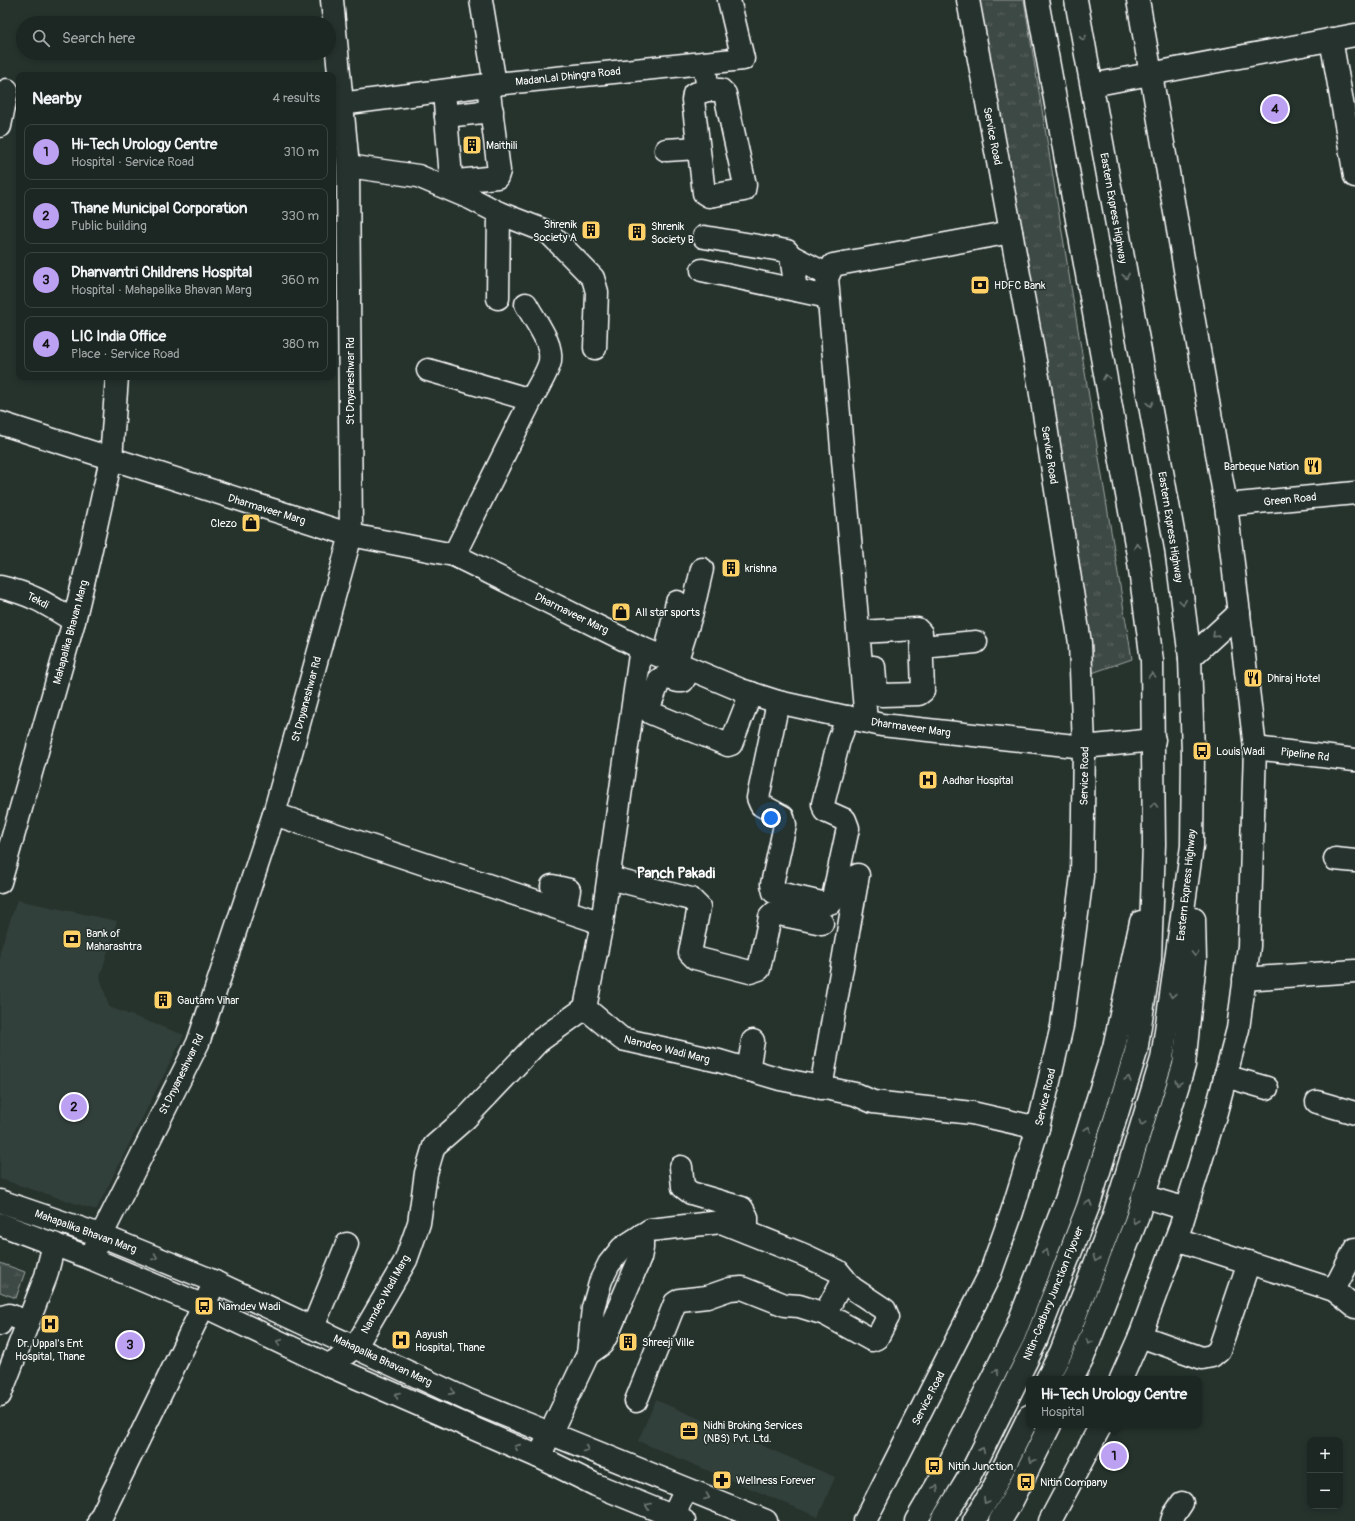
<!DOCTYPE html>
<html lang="en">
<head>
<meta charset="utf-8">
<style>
	:root { --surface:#1c2622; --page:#29322f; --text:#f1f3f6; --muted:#a0a5a5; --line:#3a4340; --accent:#bca0f2 }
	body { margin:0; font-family:Pangolin,sans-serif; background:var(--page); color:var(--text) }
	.controls { position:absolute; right:12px; bottom:12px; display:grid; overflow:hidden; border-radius:8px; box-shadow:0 2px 6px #0003 }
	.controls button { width:36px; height:36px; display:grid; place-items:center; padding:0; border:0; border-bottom:1px solid var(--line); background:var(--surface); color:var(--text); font:20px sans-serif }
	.you { position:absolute; left:771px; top:818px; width:14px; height:14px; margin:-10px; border:3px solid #fff; border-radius:50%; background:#1a73e8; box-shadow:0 0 0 6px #1a73e833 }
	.badge { display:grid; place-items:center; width:26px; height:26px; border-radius:50%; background:var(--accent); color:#111; font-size:13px; font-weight:700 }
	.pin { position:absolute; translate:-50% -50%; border:2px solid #fff; box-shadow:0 1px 4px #0006 }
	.popup { position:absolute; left:1026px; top:1376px; width:176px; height:52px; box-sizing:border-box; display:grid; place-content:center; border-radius:8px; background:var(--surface); filter:drop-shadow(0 1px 3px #0005); font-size:13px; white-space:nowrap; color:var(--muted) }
	.popup b { font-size:15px; color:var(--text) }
	.popup::after { content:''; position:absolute; left:50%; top:100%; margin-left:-8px; border:8px solid transparent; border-top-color:var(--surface) }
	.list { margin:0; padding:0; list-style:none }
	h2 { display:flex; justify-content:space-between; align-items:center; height:52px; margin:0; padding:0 16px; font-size:17px }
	h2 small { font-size:13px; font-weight:400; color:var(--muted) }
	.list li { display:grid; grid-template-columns:26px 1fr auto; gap:12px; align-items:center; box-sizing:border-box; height:56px; margin:0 8px 8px; padding:0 8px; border:1px solid var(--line); border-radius:8px }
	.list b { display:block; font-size:15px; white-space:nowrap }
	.list p { margin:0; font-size:13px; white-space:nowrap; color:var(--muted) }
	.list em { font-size:13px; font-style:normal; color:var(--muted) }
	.icon { flex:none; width:22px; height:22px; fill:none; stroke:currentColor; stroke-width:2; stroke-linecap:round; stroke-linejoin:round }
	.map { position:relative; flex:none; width:1355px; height:1521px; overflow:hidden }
	.search { position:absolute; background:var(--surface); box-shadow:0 2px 6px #0003; left:16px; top:16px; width:320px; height:44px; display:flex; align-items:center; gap:10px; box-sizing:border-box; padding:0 14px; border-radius:22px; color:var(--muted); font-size:15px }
	.panel { position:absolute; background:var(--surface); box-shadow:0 2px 6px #0003; left:16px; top:72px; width:320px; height:308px; border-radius:8px }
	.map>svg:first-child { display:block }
</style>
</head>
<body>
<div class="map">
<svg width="1355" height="1521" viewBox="0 0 1355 1521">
	<defs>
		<pattern id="grass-tufts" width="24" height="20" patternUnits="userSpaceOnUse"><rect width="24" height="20" fill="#3e4944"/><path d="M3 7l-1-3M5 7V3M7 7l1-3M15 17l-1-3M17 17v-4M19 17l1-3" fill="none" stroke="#5b6460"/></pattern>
	</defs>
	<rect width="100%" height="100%" fill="#26332d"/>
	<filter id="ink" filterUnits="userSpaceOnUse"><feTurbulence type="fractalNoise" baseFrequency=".025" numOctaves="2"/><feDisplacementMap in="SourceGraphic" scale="8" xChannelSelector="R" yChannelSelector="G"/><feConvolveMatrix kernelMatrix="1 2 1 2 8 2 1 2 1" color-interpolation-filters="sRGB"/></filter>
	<g filter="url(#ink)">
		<!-- built -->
		<g fill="#333f3a">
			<path d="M17 900 117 921 100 977 109 1007 184 1035 96 1210 0 1179V951Z"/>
			<path d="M656 1400 835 1477 818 1517 638 1441Z"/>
		</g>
		<!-- grass -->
		<g fill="url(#grass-tufts)" stroke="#9ea4a2">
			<path d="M973 0H1024L1132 659 1092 673Z"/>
			<path d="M0 1263 25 1272 16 1298 0 1292Z"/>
		</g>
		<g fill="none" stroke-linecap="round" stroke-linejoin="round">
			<defs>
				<g id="minor">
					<path d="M481 0 495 84"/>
					<path d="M1331 39 1355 176"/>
					<path d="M704 63 708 90H721L725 94 745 185 744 190 709 196 704 193 693 100 694 94 708 90"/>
					<path d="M1092 85 1355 35"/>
					<path d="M444 91 451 178 457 181 497 177 499 171 488 85"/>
					<path d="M333 105 495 84 743 59 729 0"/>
					<path d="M446 116 492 111"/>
					<path d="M0 126 7 90"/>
					<path d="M666 150 698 148"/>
					<path d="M348 166 418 176 470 198 499 213 548 232 593 278 597 292 595 348"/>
					<path d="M704 237 787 251 791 256 796 290"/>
					<path d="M791 256 828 275"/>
					<path d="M702 270 828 297"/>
					<path d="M498 298 499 213"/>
					<path d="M526 304C534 320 553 342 550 361 548 372 536 390 531 400"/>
					<path d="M428 370 531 400 454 555"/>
					<path d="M0 423 351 535 454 555 641 648 741 690 778 702 882 725 1084 747 1154 740"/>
					<path d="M1226 505 1355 493"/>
					<path d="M0 587C32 594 47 604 74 621"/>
					<path d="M859 632 917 629 921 633 923 691 919 694 882 695 876 693 874 667"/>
					<path d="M922 647 976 642"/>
					<path d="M665 657 677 602"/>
					<path d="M676 663 692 612 702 569"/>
					<path d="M690 669 683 681H678L664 677 660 679 649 707 651 713 728 745 731 744 751 693"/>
					<path d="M778 702 758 798 761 805 783 817 785 825 772 884 774 892 826 904 832 902 848 828 845 820 825 811 823 804 839 740 848 717"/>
					<path d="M866 721 827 278 833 265 1011 232"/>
					<path d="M1255 748 1355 760"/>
					<path d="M274 814 602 923"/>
					<path d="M1335 859 1355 861"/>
					<path d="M609 878 691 899 699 907 690 953 695 958 750 972 759 969 770 917 774 913 822 923"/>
					<path d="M0 882 74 621 88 562 111 459 117 377"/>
					<path d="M552 886 569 890 565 910"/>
					<path d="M1244 979 1355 971"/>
					<path d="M585 1008 602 923 641 648"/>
					<path d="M748 1070 753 1041"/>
					<path d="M1225 1076 1267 1088"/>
					<path d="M821 1088 858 875"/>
					<path d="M1317 1102 1355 1113"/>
					<path d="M681 1167 683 1187 691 1193 742 1208 747 1217V1232"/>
					<path d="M1176 1239 1334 1290 1355 1307"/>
					<path d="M90 1258 198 1043 274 814 351 535 348 166 332 0"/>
					<path d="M1334 1290 1355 1249"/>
					<path d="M0 1324 3 1317 9 1315 28 1322"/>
					<path d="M313 1327 347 1244"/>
					<path d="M1140 1336 1202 1358 1212 1356 1219 1350 1249 1262"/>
					<path d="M588 1354 602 1344 608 1333 640 1258 642 1248V1235"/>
					<path d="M330 1366 356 1346 406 1260 419 1223 426 1173 434 1146 466 1118 539 1041 585 1008 622 1039 719 1061 780 1079 855 1094 873 1102 972 1113 1038 1128"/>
					<path d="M1121 1379 1140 1336 1181 1225 1216 1112 1238 1029 1249 946 1255 748 1226 505 1138 0"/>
					<path d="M0 1395 46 1276 54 1244"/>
					<path d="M636 1401 675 1303 680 1300 707 1297 730 1289 742 1288 785 1305 799 1306 825 1314"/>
					<path d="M539 1457 588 1354 593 1308 601 1280 609 1264 622 1248 650 1230 721 1222 804 1255 838 1271 852 1288 885 1310 888 1317 877 1338 872 1340 825 1314 844 1278"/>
					<path d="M99 1521 215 1282"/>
					<path d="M671 1521 686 1489"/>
					<path d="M865 1521 990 1274 1012 1212 1038 1128 1062 1026 1082 876 1084 747 1080 643 1040 388 968 0"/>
					<path d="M1050 1521 1101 1425"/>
					<path d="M1172 1521 1174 1515 1182 1503"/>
				</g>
				<g id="major">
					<path d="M0 1201 100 1235 206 1278 468 1400 766 1521"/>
					<path d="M0 1224 90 1258 204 1306 330 1366 539 1457 596 1485 684 1521"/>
				</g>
				<g id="highway">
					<path d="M1190 658 1239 613"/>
					<path d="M1143 1196 1186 1209"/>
					<path d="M1047 1379 1061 1352 1114 1215 1162 1059 1192 846 1193 754 1190 658 1176 548 1076 0"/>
					<path d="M1072 1379 1082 1360 1136 1221 1184 1065 1195 961 1194 919"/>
					<path d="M916 1521 947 1468 1014 1335 1066 1200 1114 1047 1141 922"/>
					<path d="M942 1521 968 1479 1035 1343 1088 1207 1136 1052 1150 959 1154 844 1152 661 1138 555 1037 0"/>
					<path d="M974 1521 992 1491 1029 1416"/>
					<path d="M1000 1521 1012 1501 1050 1425"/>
				</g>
			</defs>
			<!-- minor casing -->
			<use href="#minor" stroke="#fff" stroke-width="25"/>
			<!-- major casing -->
			<use href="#major" stroke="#fff" stroke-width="25"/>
			<!-- highway casing -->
			<use href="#highway" stroke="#fff" stroke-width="25"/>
			<!-- minor -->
			<use href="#minor" stroke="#26332d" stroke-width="22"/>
			<!-- major -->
			<use href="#major" stroke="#26332d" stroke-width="22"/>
			<!-- highway -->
			<use href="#highway" stroke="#26332d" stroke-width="22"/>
		</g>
		<!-- one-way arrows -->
		<defs><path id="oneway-chevron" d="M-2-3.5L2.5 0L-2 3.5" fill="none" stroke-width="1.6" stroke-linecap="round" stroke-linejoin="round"/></defs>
		<g stroke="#727a76">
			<use href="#oneway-chevron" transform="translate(1083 38) rotate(80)"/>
			<use href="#oneway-chevron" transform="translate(1126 276) rotate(80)"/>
			<use href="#oneway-chevron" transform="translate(1106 377) rotate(-100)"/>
			<use href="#oneway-chevron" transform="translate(1150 404) rotate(80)"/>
			<use href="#oneway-chevron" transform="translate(1137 546) rotate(-100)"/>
			<use href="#oneway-chevron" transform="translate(1183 602) rotate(83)"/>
			<use href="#oneway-chevron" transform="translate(1215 635) rotate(138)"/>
			<use href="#oneway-chevron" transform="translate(1152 675) rotate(-92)"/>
			<use href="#oneway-chevron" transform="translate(1154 805) rotate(-90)"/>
			<use href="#oneway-chevron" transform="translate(1195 954) rotate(89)"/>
			<use href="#oneway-chevron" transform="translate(1172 995) rotate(99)"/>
			<use href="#oneway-chevron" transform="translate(1128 1079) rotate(-73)"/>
			<use href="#oneway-chevron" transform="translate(1178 1083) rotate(107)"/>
			<use href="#oneway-chevron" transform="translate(1142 1123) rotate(107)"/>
			<use href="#oneway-chevron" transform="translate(1088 1129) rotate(-73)"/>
			<use href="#oneway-chevron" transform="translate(1089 1203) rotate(-72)"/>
			<use href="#oneway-chevron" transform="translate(1135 1221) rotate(109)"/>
			<use href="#oneway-chevron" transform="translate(1046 1252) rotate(-69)"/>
			<use href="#oneway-chevron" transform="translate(155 1257) rotate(22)"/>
			<use href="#oneway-chevron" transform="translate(1096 1259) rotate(111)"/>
			<use href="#oneway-chevron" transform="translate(279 1342) rotate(-155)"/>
			<use href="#oneway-chevron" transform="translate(1089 1342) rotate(111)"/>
			<use href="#oneway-chevron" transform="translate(996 1372) rotate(-64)"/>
			<use href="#oneway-chevron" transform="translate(452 1392) rotate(26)"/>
			<use href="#oneway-chevron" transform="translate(397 1395) rotate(-157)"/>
			<use href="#oneway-chevron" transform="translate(517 1447) rotate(-156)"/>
			<use href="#oneway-chevron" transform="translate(586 1449) rotate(22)"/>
			<use href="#oneway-chevron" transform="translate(982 1450) rotate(-64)"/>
			<use href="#oneway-chevron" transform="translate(1032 1460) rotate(116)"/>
			<use href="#oneway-chevron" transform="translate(936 1488) rotate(-59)"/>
			<use href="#oneway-chevron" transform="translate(707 1497) rotate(21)"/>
			<use href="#oneway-chevron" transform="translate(986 1501) rotate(121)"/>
			<use href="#oneway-chevron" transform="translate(648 1506) rotate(-158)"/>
		</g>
	</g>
	<!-- icons -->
	<defs>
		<symbol id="building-square" viewBox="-11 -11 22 22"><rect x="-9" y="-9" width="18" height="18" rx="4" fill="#ffd166" stroke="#26332d"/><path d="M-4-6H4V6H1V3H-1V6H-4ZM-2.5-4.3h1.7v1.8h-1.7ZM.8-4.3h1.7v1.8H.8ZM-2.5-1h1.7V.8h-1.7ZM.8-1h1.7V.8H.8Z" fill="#111"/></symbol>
		<symbol id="bank-square" viewBox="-11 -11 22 22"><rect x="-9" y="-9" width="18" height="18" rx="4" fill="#ffd166" stroke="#26332d"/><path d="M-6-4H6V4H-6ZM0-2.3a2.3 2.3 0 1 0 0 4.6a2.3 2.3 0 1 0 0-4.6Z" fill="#111"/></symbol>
		<symbol id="restaurant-square" viewBox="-11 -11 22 22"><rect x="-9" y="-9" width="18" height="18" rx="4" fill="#ffd166" stroke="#26332d"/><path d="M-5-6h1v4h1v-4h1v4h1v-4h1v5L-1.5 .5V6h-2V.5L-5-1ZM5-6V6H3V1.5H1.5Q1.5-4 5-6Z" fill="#111"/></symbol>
		<symbol id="shop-square" viewBox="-11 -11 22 22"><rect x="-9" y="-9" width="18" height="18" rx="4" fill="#ffd166" stroke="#26332d"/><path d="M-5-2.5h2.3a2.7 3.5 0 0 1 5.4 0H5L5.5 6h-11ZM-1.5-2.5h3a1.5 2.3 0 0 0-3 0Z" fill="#111"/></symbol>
		<symbol id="bus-square" viewBox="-11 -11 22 22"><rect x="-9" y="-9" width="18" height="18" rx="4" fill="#ffd166" stroke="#26332d"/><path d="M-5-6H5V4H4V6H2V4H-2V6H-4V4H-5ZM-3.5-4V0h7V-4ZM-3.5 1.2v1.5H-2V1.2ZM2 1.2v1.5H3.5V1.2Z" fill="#111"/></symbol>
		<symbol id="hospital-square" viewBox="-11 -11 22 22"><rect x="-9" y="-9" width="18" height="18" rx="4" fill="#ffd166" stroke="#26332d"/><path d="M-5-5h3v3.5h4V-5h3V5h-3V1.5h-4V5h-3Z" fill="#111"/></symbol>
		<symbol id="office-square" viewBox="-11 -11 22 22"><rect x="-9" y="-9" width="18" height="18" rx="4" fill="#ffd166" stroke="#26332d"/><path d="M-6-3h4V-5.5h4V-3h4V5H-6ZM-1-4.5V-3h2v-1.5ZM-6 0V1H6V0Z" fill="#111"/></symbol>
		<symbol id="pharmacy-square" viewBox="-11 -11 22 22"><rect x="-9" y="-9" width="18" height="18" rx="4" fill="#ffd166" stroke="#26332d"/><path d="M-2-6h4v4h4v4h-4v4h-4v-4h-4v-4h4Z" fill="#111"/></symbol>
	</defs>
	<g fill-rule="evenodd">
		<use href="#building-square" x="461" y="134" width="22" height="22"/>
		<use href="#building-square" x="580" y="219" width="22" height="22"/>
		<use href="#building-square" x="626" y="221" width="22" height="22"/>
		<use href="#bank-square" x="969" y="274" width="22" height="22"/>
		<use href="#restaurant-square" x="1302" y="455" width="22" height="22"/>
		<use href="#shop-square" x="240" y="512" width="22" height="22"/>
		<use href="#building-square" x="720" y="557" width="22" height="22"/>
		<use href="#shop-square" x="610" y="601" width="22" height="22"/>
		<use href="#restaurant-square" x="1242" y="667" width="22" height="22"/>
		<use href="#bus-square" x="1191" y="740" width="22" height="22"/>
		<use href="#hospital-square" x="917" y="769" width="22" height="22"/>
		<use href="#bank-square" x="61" y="928" width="22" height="22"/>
		<use href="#building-square" x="152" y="989" width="22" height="22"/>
		<use href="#bus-square" x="193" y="1295" width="22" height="22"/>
		<use href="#hospital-square" x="39" y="1313" width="22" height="22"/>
		<use href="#hospital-square" x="390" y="1329" width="22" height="22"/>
		<use href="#building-square" x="617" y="1331" width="22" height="22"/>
		<use href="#office-square" x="678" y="1420" width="22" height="22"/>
		<use href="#bus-square" x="923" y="1455" width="22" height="22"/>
		<use href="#pharmacy-square" x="711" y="1469" width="22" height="22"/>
		<use href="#bus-square" x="1015" y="1471" width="22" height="22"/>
	</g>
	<g text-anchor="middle" stroke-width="3" stroke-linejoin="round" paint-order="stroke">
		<!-- street labels -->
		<g font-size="11" fill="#fff" stroke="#26332d">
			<text transform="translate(568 76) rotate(-6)" y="4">MadanLal Dhingra Road</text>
			<text transform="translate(993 136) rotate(79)" y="4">Service Road</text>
			<text transform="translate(1114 208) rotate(80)" y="4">Eastern Express Highway</text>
			<text transform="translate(350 381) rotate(-90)" y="4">St Dnyaneshwar Rd</text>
			<text transform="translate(1050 455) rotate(81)" y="4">Service Road</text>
			<text transform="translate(1290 499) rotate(-6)" y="4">Green Road</text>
			<text transform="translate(267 509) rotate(17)" y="4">Dharmaveer Marg</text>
			<text transform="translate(1171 527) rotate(81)" y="4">Eastern Express Highway</text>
			<text transform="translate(38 600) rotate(28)" y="4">Tekdi</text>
			<text transform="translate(572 613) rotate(26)" y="4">Dharmaveer Marg</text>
			<text transform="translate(70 632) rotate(-75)" y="4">Mahapalika Bhavan Marg</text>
			<text transform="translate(306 699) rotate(-75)" y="4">St Dnyaneshwar Rd</text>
			<text transform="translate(911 727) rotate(8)" y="4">Dharmaveer Marg</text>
			<text transform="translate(1305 754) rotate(7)" y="4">Pipeline Rd</text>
			<text transform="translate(1084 776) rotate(-89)" y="4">Service Road</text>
			<text transform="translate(1186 885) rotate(-84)" y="4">Eastern Express Highway</text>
			<text transform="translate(667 1049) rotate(14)" y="4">Namdeo Wadi Marg</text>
			<text transform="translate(181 1074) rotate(-64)" y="4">St Dnyaneshwar Rd</text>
			<text transform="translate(1045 1097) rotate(-77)" y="4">Service Road</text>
			<text transform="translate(86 1231) rotate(20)" y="4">Mahapalika Bhavan Marg</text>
			<text transform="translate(1053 1293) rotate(-68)" y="4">Nitin-Cadbury Junction Flyover</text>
			<text transform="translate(385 1294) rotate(-61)" y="4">Namdeo Wadi Marg</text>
			<text transform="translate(383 1360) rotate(25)" y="4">Mahapalika Bhavan Marg</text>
			<text transform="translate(928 1398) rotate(-63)" y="4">Service Road</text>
		</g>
		<!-- poi labels -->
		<g font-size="11" fill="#fff" stroke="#26332d" text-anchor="start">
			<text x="486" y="149">Maithili</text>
			<text x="577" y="228" text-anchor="end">Shrenik<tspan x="577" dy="13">Society A</tspan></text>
			<text x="651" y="230">Shrenik<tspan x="651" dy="13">Society B</tspan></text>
			<text x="994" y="289">HDFC Bank</text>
			<text x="1299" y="470" text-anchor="end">Barbeque Nation</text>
			<text x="237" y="527" text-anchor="end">Clezo</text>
			<text x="745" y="572">krishna</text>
			<text x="635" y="616">All star sports</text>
			<text x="1267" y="682">Dhiraj Hotel</text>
			<text x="1216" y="755">Louis Wadi</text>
			<text x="942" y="784">Aadhar Hospital</text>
			<text x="86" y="937">Bank of<tspan x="86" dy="13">Maharashtra</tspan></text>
			<text x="177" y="1004">Gautam Vihar</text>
			<text x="218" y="1310">Namdev Wadi</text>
			<text x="415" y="1338">Aayush<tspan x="415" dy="13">Hospital, Thane</tspan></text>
			<text x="642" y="1346">Shreeji Ville</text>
			<text x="50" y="1347" text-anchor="middle">Dr. Uppal's Ent<tspan x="50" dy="13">Hospital, Thane</tspan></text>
			<text x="703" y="1429">Nidhi Broking Services<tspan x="703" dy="13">(NBS) Pvt. Ltd.</tspan></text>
			<text x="948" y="1470">Nitin Junction</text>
			<text x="736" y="1484">Wellness Forever</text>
			<text x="1040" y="1486">Nitin Company</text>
		</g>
		<!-- district labels -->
		<g font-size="15" font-weight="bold" fill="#fff" stroke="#26332d">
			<text x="676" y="878">Panch Pakadi</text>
		</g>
	</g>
</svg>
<div class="controls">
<button>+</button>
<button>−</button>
</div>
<div class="you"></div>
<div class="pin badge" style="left:1114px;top:1456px">1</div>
<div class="popup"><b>Hi-Tech Urology Centre</b>Hospital</div>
<div class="pin badge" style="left:74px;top:1107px">2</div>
<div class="pin badge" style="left:130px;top:1345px">3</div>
<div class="pin badge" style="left:1275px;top:109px">4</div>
<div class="search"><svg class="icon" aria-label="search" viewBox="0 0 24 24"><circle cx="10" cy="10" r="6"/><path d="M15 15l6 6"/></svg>Search here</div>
<section class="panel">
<h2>Nearby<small>4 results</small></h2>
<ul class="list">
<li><span class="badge">1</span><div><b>Hi-Tech Urology Centre</b><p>Hospital · Service Road</p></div><em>310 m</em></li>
<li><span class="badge">2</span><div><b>Thane Municipal Corporation</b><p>Public building</p></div><em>330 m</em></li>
<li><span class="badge">3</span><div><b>Dhanvantri Childrens Hospital</b><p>Hospital · Mahapalika Bhavan Marg</p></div><em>360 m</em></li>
<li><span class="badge">4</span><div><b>LIC India Office</b><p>Place · Service Road</p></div><em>380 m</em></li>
</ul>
</section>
</div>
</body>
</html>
